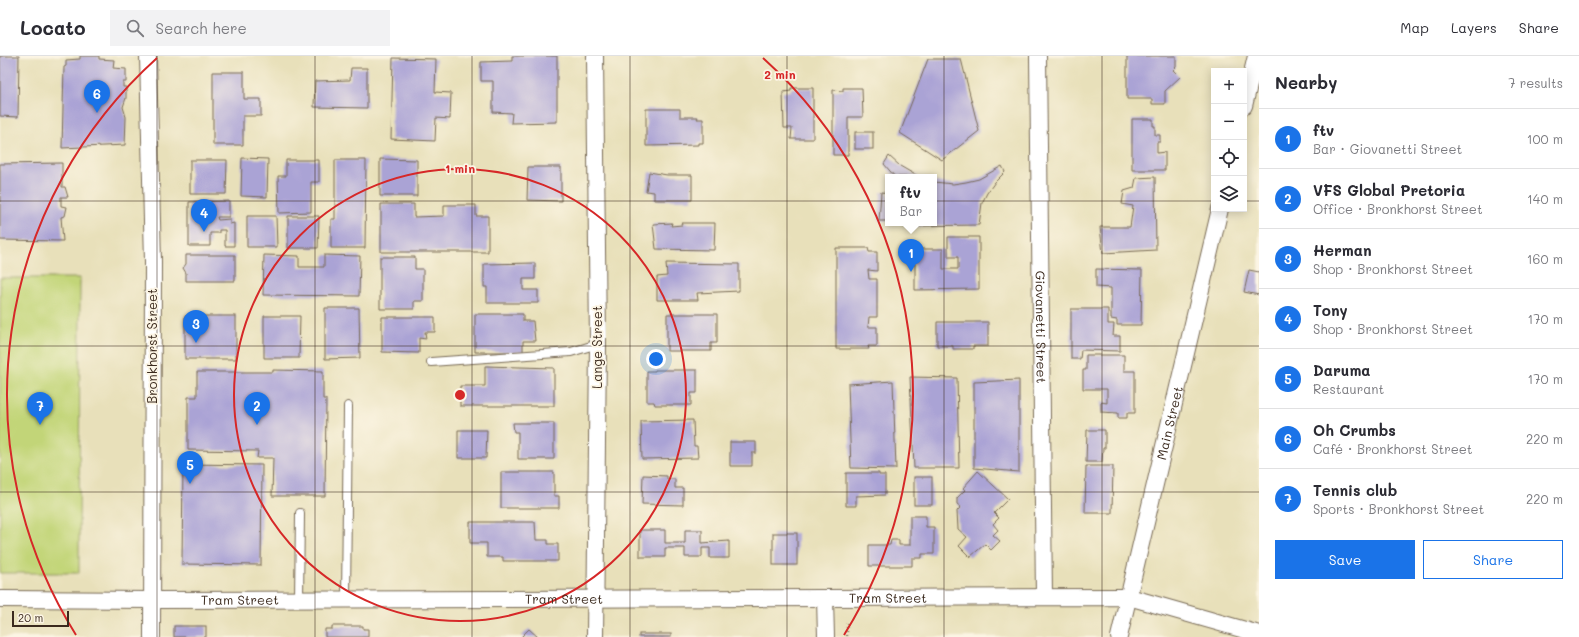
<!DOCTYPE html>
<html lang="en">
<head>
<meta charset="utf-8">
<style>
	:root { --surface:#fff; --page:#f2f2f3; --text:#2b2b33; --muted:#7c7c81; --line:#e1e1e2; --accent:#1a73e8 }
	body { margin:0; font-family:Mali,sans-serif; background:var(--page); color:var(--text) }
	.controls { position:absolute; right:12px; top:12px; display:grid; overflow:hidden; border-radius:0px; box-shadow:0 2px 10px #0003 }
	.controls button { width:36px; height:36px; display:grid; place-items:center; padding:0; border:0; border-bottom:1px solid var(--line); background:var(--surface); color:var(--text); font:20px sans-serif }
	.scale { position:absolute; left:12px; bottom:10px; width:57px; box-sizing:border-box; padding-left:4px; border:2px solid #3b2a1e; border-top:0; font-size:11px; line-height:14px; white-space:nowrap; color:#3b2a1e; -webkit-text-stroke:3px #fcf5e5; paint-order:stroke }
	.you { position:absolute; left:656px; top:303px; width:14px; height:14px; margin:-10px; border:3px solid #fff; border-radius:50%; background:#1a73e8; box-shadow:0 0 0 6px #1a73e833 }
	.badge { display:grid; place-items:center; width:26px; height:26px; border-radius:50%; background:var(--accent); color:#fff; font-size:13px; font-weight:700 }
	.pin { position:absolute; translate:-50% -33px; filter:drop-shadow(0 1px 2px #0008) }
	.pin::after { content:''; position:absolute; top:21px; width:14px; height:12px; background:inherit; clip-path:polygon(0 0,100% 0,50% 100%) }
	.popup { position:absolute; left:885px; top:118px; width:52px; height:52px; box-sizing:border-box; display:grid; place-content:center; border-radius:0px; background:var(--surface); filter:drop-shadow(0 1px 3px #0005); font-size:13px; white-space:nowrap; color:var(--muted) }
	.popup b { font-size:15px; color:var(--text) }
	.popup::after { content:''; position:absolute; left:50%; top:100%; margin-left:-8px; border:8px solid transparent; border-top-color:var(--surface) }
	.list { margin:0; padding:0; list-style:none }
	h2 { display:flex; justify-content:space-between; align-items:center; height:52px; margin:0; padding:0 16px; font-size:17px }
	h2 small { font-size:13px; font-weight:400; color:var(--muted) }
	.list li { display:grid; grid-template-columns:26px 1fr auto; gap:12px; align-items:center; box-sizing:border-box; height:60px; padding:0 16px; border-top:1px solid var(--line) }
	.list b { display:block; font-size:15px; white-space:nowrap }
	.list p { margin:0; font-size:13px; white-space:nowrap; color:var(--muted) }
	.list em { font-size:13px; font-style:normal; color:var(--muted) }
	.actions { display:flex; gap:8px; padding:12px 16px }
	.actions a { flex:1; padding:9px 0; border:1px solid var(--accent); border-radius:0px; text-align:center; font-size:14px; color:var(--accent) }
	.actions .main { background:var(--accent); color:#fff }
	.icon { flex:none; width:22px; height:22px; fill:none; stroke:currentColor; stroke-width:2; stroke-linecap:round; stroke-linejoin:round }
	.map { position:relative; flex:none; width:1259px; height:581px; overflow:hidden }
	header { display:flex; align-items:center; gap:24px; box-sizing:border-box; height:56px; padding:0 20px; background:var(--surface); border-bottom:1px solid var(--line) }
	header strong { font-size:19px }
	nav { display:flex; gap:22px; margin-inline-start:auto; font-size:14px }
	.search { width:280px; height:36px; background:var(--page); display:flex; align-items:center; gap:10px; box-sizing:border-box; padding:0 14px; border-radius:0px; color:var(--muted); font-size:15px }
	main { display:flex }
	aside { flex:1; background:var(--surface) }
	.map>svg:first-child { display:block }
</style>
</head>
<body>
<header>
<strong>Locato</strong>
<div class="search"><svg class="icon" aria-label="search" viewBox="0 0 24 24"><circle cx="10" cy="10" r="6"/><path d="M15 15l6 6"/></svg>Search here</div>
<nav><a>Map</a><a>Layers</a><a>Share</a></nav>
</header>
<main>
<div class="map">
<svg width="1259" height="581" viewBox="0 0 1259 581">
	<rect width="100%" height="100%" fill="#fcf5e5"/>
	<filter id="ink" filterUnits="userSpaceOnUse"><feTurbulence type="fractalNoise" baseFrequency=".025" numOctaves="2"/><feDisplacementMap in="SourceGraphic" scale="8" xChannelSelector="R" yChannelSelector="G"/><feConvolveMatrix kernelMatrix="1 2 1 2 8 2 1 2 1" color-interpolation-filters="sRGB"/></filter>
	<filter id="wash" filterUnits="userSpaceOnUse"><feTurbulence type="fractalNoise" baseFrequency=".012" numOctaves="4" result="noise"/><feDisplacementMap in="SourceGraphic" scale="16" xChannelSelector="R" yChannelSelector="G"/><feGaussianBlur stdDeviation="0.9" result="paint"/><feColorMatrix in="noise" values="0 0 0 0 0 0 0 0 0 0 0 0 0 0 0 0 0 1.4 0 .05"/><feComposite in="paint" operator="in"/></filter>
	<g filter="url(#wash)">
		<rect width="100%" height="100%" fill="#e8e0ba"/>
		<!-- green -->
		<path fill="#c2d578" stroke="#7e804b" d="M0 222H80L79 517H0Z"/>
		<g id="blocks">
			<!-- building -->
			<g fill="#aaa3d5">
				<path d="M0 0H19L18 61 0 60Z"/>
				<path d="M80 0H99V3L114 4 113 12 126 13V26H123V31H126V42L123 51 126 61 125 89 62 92 64 11 66 10V4L80 3Z"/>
				<path d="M512 0H557V66L511 67 512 57 493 56V25H481V6L512 5Z"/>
				<path d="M1127 0H1176V11L1173 14 1180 21 1165 35V48H1152V43H1127Z"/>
				<path d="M393 2 436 3 435 36 451 37 450 63 436 62 435 85 391 83Z"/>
				<path d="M928 3H961L979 75 942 104 900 77Z"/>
				<path d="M351 12H367V52L314 51 315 25 350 24Z"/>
				<path d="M213 16H244V43H261V60H243V89H213Z"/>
				<path d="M791 32H813V83H791L792 72H784L783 36 791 35Z"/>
				<path d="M843 32H862L863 61H848V99H833V34L843 35Z"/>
				<path d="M646 53H680V61H698L697 63H703V87H698V89L646 90Z"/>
				<path d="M1132 63H1153V70H1155V79H1160V86H1157V97L1165 96V114H1132Z"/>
				<rect x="855" y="76" width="18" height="17"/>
				<path d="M889 100 900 110 919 121H895L884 108Z"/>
				<path d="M242 102 268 103 267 141 241 140Z"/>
				<path d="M380 103 417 104V140H380Z"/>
				<path d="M190 104H227L226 138H190Z"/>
				<path d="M286 104H319V126H311V156L279 157 278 120H286Z"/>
				<path d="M335 104H366L365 192H331V163H335Z"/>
				<path d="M62 107V131H65L68 141H61V150L67 151 65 160 61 161 63 185 0 184V108Z"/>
				<path d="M1002 110 1005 116 995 126 987 137 982 147 979 169 905 170V167H934V126L953 128 966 126 979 123Z"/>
				<path d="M528 111H561V145L527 144Z"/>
				<path d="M649 116 667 119H692V144H654V136L646 135Z"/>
				<path d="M1155 121 1156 194 1103 197 1100 171H1130L1133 150 1122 148 1124 135 1134 132 1136 122Z"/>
				<path d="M881 136 888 137V165H879Z"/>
				<path d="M229 145V161H217L218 164 230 163V168L234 167V190H225V174H219V177H210V190H189V146Z"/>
				<path d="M381 148H414V161L444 160V149H476V160H488V196H381Z"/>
				<path d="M247 160H276L277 191H247Z"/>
				<path d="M288 160H319L318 192H288Z"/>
				<path d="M672 167 671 170 682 169 681 167H715L714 194 656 193 653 168Z"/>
				<path d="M948 181H979V233L915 234V208H906V193H943V213H958V201H948Z"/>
				<path d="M836 192H868L869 196H877V215L868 214 869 223H877V261H869L868 271H877V290H868L869 293H836Z"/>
				<path d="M186 199H235V225H186V217L183 212 186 208Z"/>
				<path d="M264 199 299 200V211H324V199L360 200 359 240 263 239Z"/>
				<path d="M380 201H415V213H423V245H414V253H380Z"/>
				<path d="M535 207V223H523V234H538V247H487V231H484V208Z"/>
				<path d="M666 207 739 208V235L697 237 698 244H657V221L667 220Z"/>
				<path d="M1096 213 1142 214 1141 269H1117V264L1111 263V232L1096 231Z"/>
				<path d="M1249 214 1259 216V239L1244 236Z"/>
				<path d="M325 252H359L360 302 325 303Z"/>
				<path d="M1071 253H1108V268H1114L1113 280H1120V295L1081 294 1080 303H1071Z"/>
				<path d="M475 258H523V265H533L535 285H523V296H475Z"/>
				<path d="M667 258H717V287H711V295H667Z"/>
				<rect x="185" y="260" width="51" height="43"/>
				<path d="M264 260H300L299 302H264Z"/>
				<path d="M382 261H435V276H425L426 283 419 282V297L382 296Z"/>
				<path d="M937 266H988V290H973V293H953V290H937Z"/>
				<path d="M1086 299H1124V315H1135V357H1127V362H1118V357L1101 356V346L1107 347V333H1083V314H1086Z"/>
				<path d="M485 310 554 312V350H460V330H485Z"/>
				<path d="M273 314 323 315V343H326L325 440H272L273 402H257L258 395 188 394V341H197V316H273Z"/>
				<path d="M655 314H697V337H691V349H655L654 346H647V315H655Z"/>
				<path d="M910 321 957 322 959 412H914Z"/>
				<path d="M1019 324V416L974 412V326Z"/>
				<path d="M893 325 896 413 851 412 848 328Z"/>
				<path d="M693 364 694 390H697L698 402 642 403 641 365Z"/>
				<path d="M513 367H554V403H518V376H514Z"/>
				<path d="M458 374H487L486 402H458Z"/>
				<path d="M1087 374H1105V392H1103L1102 406H1086Z"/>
				<path d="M730 386H756V397H752V410H730Z"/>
				<path d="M183 408 262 409 261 509 182 508Z"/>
				<path d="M1086 410H1113L1112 457H1085Z"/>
				<path d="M978 415 1008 443 994 457 999 462 993 468 998 474 993 479 1000 485 991 494 985 488 970 501 959 490 967 481 958 473 957 455 961 451 957 448V442L965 434 963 432Z"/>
				<path d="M501 416H554V440H559V452H501Z"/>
				<path d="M846 417H879V419H885V439L856 440V450H846Z"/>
				<path d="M643 419 667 420V423H675V432H683V449L642 448Z"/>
				<rect x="914" y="421" width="18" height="28"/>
				<path d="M910 460H926V471H934V498H922V502H912V510H869V489H890L891 484H899V489H910Z"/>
				<path d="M470 466H535L536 484H548V488H558V505H503V501H487V487H470Z"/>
				<path d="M640 474H665V487H685V474H702V487L729 485V502H710V492H702V501H685V492H665V501H640Z"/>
				<rect x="773" y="477" width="24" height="32"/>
				<rect x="174" y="570" width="32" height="11"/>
				<path d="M332 570H363V573H368V581H325V573H332Z"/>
				<path d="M529 573 538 581H521Z"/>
				<rect x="639" y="578" width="32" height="3"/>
			</g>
		</g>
	</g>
	<g filter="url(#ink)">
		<use href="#blocks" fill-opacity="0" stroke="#786a55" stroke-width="1"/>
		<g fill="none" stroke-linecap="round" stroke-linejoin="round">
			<defs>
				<g id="lane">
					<path d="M431 306 571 296 598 288"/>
					<path d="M299 544 300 457"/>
					<path d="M346 544 348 350"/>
				</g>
				<g id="street">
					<path d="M148 0 153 206 152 581"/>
					<path d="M595 0 598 288 595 581"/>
					<path id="s1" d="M1038 0 1044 541"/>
					<path d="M1244 50 1256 0"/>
					<path d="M825 542 826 581"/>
					<path id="s2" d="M0 543 153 544 1129 541 1259 578"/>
					<path id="s3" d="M1119 581 1220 153"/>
				</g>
			</defs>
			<!-- lane casing -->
			<use href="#lane" stroke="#786a55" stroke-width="10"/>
			<!-- street casing -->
			<use href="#street" stroke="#786a55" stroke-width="18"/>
			<!-- path -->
			<path stroke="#786a55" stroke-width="2.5" stroke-dasharray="1 3" stroke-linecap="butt" d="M847 567V581"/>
			<!-- lane -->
			<use href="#lane" stroke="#fff" stroke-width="8"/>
			<!-- street -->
			<use href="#street" stroke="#fff" stroke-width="16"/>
		</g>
	</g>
	<!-- grid -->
	<path fill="none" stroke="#3b2a1e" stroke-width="1" stroke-opacity="0.55" d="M157 0V581M315 0V581M472 0V581M630 0V581M787 0V581M944 0V581M1102 0V581M0 145H1214M1244 145H1259M0 290H1259M0 436H1259"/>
	<!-- distance rings -->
	<g fill="none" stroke="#d62828" stroke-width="2">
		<circle cx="460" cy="339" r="226"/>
		<path d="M76 579A453 453 0 0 1 157 2M763 2A453 453 0 0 1 844 579"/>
	</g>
	<g text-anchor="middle" stroke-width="3.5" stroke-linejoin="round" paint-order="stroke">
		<!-- street labels -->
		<g font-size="13" fill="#3b2a1e" stroke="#fcf5e5">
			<text dy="5" stroke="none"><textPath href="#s1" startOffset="271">Giovanetti Street</textPath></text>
			<text transform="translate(152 290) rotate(-90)" y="5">Bronkhorst Street</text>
			<text transform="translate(597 291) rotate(-90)" y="5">Lange Street</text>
			<text dy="5" stroke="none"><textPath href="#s3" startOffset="220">Main Street</textPath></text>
			<text dy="5" stroke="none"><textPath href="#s2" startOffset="888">Tram Street</textPath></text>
			<text dy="5" stroke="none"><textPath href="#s2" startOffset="564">Tram Street</textPath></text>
			<text dy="5" stroke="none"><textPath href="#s2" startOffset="240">Tram Street</textPath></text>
		</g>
	</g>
	<circle cx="460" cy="339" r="6" fill="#d62828" stroke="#fcf5e5" stroke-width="2"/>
	<g font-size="12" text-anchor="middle" font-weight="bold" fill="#d62828" stroke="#fcf5e5" stroke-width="3.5" stroke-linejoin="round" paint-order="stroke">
		<text x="780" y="23">2 min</text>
		<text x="460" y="117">1 min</text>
	</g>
</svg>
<div class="controls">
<button>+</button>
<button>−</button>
<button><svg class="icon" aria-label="locate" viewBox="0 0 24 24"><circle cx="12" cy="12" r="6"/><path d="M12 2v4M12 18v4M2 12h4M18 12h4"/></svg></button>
<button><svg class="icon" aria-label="layers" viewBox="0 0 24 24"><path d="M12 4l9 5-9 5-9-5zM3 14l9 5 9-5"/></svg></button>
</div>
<div class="scale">20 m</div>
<div class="you"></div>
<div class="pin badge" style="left:911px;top:216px">1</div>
<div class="popup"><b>ftv</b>Bar</div>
<div class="pin badge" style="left:257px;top:369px">2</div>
<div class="pin badge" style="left:196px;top:287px">3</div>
<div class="pin badge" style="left:204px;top:176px">4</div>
<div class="pin badge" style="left:190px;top:428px">5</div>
<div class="pin badge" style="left:97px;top:57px">6</div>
<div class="pin badge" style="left:40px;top:369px">7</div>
</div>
<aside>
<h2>Nearby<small>7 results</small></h2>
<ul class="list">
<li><span class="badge">1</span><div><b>ftv</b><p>Bar · Giovanetti Street</p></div><em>100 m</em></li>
<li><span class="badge">2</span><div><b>VFS Global Pretoria</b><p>Office · Bronkhorst Street</p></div><em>140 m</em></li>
<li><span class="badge">3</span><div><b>Herman</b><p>Shop · Bronkhorst Street</p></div><em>160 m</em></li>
<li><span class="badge">4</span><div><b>Tony</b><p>Shop · Bronkhorst Street</p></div><em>170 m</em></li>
<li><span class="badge">5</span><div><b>Daruma</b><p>Restaurant</p></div><em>170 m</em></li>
<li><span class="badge">6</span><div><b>Oh Crumbs</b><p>Café · Bronkhorst Street</p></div><em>220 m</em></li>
<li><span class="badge">7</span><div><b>Tennis club</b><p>Sports · Bronkhorst Street</p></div><em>220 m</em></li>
</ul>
<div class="actions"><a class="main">Save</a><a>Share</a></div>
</aside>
</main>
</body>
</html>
